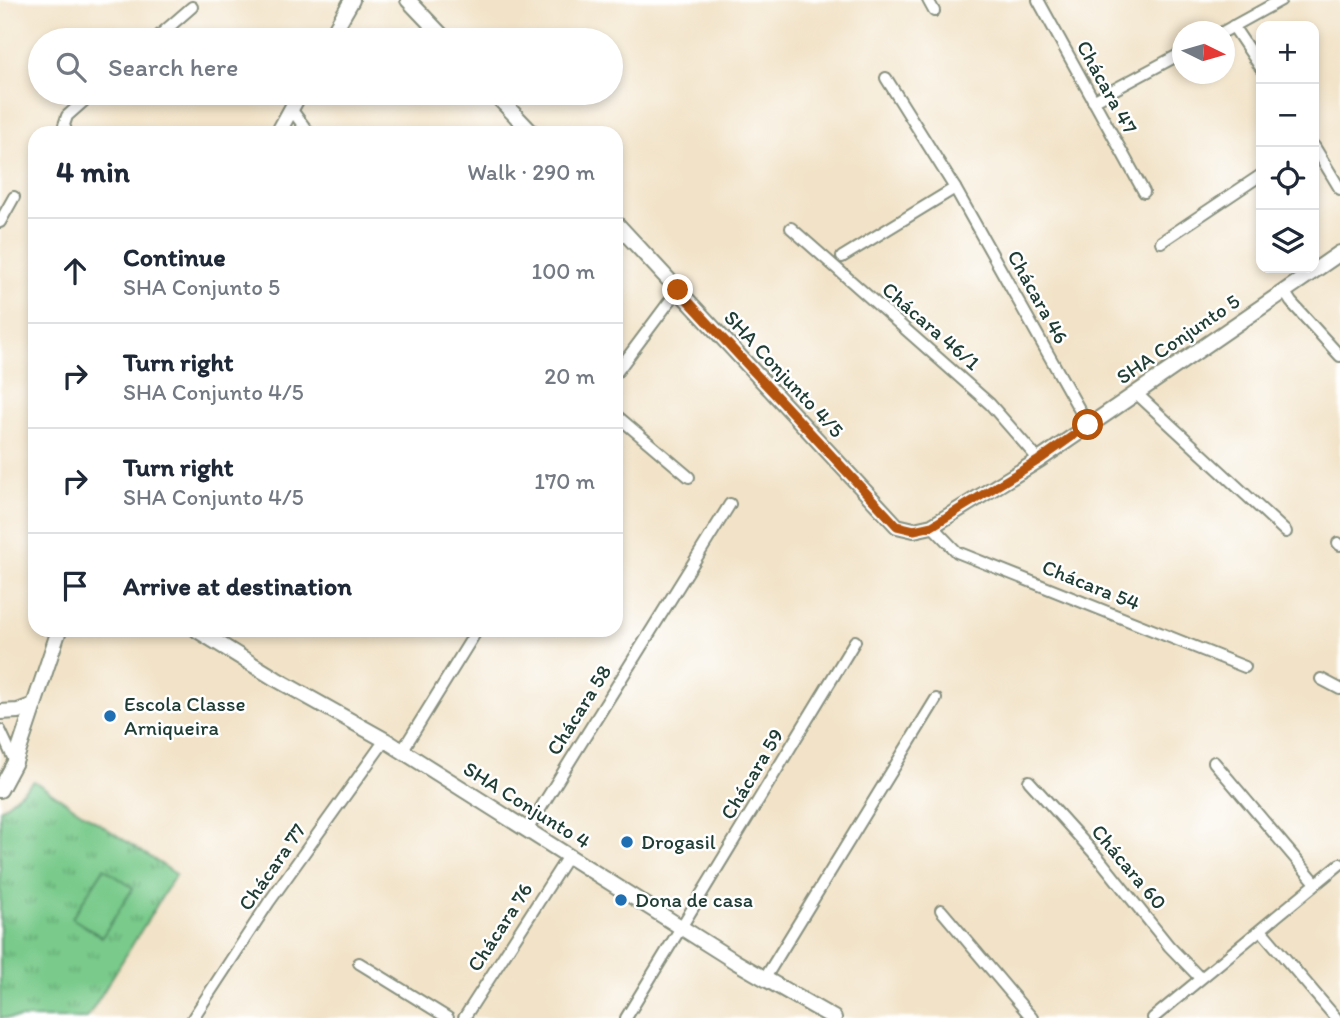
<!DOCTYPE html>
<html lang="en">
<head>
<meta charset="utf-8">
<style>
	:root { --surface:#fff; --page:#f2f2f3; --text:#1f2937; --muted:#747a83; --line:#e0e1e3 }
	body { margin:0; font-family:Itim,sans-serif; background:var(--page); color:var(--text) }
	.controls { position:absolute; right:21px; top:21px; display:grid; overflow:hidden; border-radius:14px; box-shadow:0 4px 10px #0003 }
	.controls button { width:63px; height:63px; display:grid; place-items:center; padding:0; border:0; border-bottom:2px solid var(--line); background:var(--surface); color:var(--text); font:35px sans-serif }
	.compass { position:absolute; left:1172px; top:21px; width:63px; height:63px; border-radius:50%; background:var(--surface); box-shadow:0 4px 10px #0003; rotate:95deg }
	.stop { position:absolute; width:21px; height:21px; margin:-16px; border:5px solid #b45309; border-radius:50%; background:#fff }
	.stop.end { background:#b45309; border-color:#fff; box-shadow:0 2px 7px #0008 }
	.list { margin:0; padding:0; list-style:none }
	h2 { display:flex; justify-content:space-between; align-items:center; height:91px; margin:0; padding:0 28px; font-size:30px }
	h2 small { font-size:23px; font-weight:400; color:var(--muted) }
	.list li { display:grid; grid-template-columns:46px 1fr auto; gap:21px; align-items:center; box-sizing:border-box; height:105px; padding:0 28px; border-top:2px solid var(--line) }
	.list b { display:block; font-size:26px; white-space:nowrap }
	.list p { margin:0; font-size:23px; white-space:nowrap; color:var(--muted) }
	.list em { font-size:23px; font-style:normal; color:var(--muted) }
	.icon { flex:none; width:38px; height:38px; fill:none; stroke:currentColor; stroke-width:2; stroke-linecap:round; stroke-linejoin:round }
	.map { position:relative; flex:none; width:1340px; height:1018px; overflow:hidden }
	.search { position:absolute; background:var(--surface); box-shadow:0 4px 10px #0003; left:28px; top:28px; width:595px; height:77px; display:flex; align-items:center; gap:18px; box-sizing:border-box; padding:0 24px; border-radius:38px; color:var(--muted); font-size:26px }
	.panel { position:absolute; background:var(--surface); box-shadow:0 4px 10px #0003; left:28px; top:126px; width:595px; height:511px; border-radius:21px }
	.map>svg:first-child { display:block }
</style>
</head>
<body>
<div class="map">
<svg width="1340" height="1018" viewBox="0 0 1340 1018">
	<defs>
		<pattern id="grass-tufts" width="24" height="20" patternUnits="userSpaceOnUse" patternTransform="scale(1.75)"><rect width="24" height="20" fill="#79ca8b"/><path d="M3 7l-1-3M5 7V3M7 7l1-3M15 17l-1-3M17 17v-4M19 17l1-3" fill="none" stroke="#63a572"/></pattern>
	</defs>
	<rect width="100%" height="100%" fill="#fff"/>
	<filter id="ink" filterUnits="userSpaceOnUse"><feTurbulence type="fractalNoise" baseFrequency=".0143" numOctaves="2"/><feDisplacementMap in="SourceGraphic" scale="14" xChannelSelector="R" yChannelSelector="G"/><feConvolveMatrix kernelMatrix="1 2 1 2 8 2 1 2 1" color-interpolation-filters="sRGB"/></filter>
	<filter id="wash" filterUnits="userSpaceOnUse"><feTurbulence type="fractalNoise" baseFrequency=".00686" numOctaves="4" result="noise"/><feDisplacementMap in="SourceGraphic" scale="28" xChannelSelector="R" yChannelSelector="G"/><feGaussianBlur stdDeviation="1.57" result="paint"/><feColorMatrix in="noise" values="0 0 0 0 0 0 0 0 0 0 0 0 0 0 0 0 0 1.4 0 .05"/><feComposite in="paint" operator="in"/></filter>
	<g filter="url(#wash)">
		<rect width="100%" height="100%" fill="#f2e3c8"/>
		<!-- grass -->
		<path fill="url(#grass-tufts)" stroke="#4c8460" stroke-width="2" d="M34 781 176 874 87 1018H0V810Z"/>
		<!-- park -->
		<path fill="#79ca8b" stroke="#4c8460" stroke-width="2" d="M104 868 133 888 102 937 72 918Z"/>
	</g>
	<g filter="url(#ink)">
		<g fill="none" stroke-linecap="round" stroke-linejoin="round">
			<defs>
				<g id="minor">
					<path d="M928 0 934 11"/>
					<path d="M1038 0 1144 192"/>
					<path d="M1233 26 1261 68"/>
					<path d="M1223 32 1281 0"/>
					<path d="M154 40 192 7"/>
					<path d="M886 78 955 188 1088 425"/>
					<path d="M1093 101 1182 53"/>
					<path d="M291 109 309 133"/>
					<path d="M67 133 64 125 67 116 93 93"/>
					<path d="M1314 146 1340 189"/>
					<path d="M0 222 14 197"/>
					<path d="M791 228 990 404 1039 460"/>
					<path d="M1161 242 1261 175"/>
					<path d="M842 257 955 188"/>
					<path d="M1284 291 1291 302 1340 356"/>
					<path d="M616 373 678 290"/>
					<path d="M1136 393 1286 532"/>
					<path d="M616 415 689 477"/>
					<path d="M932 526 957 552 1245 667"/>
					<path d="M1338 543 1340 545"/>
					<path d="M1321 679 1340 689"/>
					<path d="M0 730 15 762"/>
					<path d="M402 751 477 630"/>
					<path d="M1214 762 1316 883"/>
					<path d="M1029 781 1101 861 1169 946 1200 978"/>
					<path d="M527 830 730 504"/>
					<path d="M941 910 1032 1018"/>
					<path d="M1261 930 1336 1018"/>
					<path d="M359 963 448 1018"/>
					<path d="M765 978 936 699"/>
					<path d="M193 1018 269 902 385 740"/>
					<path d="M464 1018 568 856"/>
					<path d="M626 1018 855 641"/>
					<path d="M1153 1018 1340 864"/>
				</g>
				<g id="tertiary">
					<path d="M408 0 446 40"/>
					<path d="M329 40 352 0"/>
					<path d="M494 93 532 133"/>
					<path d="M278 133 300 93"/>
					<path d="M616 223 897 526 914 530 932 526 1039 460 1340 253"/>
					<path d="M197 630 276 679 385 740 736 962 834 1018"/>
					<path d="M0 712 18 711 34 705"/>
					<path d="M0 790 15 762 59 630"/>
				</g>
			</defs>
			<!-- minor casing -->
			<use href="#minor" stroke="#88907e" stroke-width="14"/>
			<!-- tertiary casing -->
			<use href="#tertiary" stroke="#88907e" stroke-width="18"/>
			<!-- minor -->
			<use href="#minor" stroke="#fff" stroke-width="10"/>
			<!-- tertiary -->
			<use href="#tertiary" stroke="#fff" stroke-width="14"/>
		</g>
	</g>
	<g fill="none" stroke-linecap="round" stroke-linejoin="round" filter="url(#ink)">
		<!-- route -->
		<path stroke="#b45309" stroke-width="9" d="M678 290 897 526 914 530 932 526 1039 460 1088 425"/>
	</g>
	<!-- markers -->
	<g fill="#1f6fb2" stroke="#fff" stroke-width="2.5">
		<circle cx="110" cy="716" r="7"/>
		<circle cx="627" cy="842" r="7"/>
		<circle cx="621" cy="900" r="7"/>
	</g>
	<g text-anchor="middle" stroke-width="5" stroke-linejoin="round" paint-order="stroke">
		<!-- street labels -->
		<g font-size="21" fill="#1f3d34" stroke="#fff">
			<text transform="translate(1107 87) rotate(61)" y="7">Chácara 47</text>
			<text transform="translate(1038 297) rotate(61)" y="7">Chácara 46</text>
			<text transform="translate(931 326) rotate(41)" y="7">Chácara 46/1</text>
			<text transform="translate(1178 339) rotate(-34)" y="7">SHA Conjunto 5</text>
			<text transform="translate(784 374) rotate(47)" y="7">SHA Conjunto 4/5</text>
			<text transform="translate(1091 585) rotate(22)" y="7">Chácara 54</text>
			<text transform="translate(579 710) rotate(-58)" y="7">Chácara 58</text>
			<text transform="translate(752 774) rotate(-59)" y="7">Chácara 59</text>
			<text transform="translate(527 805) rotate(32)" y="7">SHA Conjunto 4</text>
			<text transform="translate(272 867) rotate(-55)" y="7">Chácara 77</text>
			<text transform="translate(1129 867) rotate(50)" y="7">Chácara 60</text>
			<text transform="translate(500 927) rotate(-57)" y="7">Chácara 76</text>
		</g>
		<!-- poi labels -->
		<g font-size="21" fill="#1f3d34" stroke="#fff" text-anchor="start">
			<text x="124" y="711">Escola Classe<tspan x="124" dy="24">Arniqueira</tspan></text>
			<text x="641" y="849">Drogasil</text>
			<text x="635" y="907">Dona de casa</text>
		</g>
	</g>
</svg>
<div class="controls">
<button>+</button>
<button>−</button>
<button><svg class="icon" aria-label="locate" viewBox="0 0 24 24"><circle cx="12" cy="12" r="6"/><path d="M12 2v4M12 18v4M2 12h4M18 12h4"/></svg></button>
<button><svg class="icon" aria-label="layers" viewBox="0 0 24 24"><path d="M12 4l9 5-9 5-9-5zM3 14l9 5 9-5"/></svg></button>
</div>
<svg class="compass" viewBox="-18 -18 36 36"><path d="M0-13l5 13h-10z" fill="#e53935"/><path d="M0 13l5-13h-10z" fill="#747a83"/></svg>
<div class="stop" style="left:1088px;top:425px"></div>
<div class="stop end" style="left:678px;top:290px"></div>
<div class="search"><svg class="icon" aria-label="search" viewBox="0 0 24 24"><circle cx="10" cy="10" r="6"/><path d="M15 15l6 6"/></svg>Search here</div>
<section class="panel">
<h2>4 min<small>Walk · 290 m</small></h2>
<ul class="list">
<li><svg class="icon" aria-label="ahead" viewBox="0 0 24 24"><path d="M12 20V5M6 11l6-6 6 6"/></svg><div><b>Continue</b><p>SHA Conjunto 5</p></div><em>100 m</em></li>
<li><svg class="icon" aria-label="right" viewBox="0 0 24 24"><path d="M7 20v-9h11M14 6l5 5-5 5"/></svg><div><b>Turn right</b><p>SHA Conjunto 4/5</p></div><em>20 m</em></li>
<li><svg class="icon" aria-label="right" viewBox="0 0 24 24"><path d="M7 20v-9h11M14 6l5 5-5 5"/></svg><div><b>Turn right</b><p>SHA Conjunto 4/5</p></div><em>170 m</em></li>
<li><svg class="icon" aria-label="arrive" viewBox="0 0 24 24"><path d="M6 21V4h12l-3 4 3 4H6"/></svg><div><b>Arrive at destination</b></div></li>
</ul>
</section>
</div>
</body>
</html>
